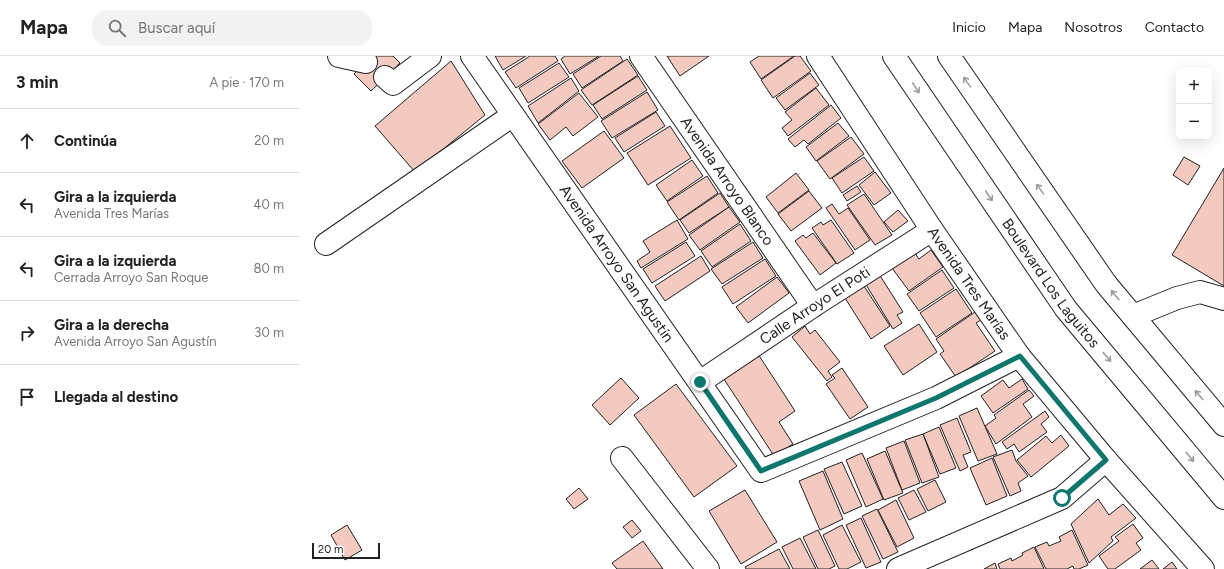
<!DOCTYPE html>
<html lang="es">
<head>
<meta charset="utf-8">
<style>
	:root { --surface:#fff; --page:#f2f2f2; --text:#222; --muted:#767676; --line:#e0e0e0 }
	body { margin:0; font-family:Figtree,sans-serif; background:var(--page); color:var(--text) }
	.controls { position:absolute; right:12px; top:12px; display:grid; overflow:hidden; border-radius:8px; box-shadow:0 4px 16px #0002 }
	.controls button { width:36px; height:36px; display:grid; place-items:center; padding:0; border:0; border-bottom:1px solid var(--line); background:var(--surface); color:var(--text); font:20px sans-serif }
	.scale { position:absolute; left:12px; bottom:10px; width:68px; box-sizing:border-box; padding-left:4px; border:2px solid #222; border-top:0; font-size:11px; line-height:14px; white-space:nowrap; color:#222; -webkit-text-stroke:3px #fff; paint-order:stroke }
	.stop { position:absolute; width:12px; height:12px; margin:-9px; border:3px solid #0f766e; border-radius:50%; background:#fff }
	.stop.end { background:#0f766e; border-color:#fff; box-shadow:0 1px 4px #0008 }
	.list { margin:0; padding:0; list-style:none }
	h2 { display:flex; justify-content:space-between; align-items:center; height:52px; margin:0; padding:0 16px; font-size:17px }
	h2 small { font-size:13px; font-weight:400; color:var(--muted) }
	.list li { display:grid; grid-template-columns:26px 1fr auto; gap:12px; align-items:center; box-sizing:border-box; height:64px; padding:0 16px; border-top:1px solid var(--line) }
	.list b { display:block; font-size:15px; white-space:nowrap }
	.list p { margin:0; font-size:13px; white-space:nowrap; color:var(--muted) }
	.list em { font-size:13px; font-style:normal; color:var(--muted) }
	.icon { flex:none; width:22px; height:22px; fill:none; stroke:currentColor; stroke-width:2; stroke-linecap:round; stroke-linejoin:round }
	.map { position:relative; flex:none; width:924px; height:513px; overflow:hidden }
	header { display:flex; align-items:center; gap:24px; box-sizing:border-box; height:56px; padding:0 20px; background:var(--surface); border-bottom:1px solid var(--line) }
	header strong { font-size:19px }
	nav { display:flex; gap:22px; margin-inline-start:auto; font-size:14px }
	.search { width:280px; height:36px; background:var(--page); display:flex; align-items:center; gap:10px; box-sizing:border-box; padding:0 14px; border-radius:16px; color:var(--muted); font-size:15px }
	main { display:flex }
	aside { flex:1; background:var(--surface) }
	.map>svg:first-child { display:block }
</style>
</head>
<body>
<header>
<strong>Mapa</strong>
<div class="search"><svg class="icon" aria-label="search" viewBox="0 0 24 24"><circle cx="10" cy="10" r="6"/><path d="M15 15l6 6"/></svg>Buscar aquí</div>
<nav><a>Inicio</a><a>Mapa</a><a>Nosotros</a><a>Contacto</a></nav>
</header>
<main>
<aside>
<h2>3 min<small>A pie · 170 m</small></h2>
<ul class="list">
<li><svg class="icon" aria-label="ahead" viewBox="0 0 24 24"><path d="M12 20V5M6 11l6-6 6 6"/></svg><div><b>Continúa</b></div><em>20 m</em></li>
<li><svg class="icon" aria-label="left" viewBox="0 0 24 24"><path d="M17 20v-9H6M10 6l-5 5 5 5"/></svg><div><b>Gira a la izquierda</b><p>Avenida Tres Marías</p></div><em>40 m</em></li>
<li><svg class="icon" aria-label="left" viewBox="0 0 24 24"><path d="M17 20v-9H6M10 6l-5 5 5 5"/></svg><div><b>Gira a la izquierda</b><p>Cerrada Arroyo San Roque</p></div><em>80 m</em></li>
<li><svg class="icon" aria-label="right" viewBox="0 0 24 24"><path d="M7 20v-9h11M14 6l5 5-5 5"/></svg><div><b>Gira a la derecha</b><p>Avenida Arroyo San Agustín</p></div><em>30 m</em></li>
<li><svg class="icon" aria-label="arrive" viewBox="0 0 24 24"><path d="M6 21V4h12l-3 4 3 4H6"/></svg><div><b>Llegada al destino</b></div></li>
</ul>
</aside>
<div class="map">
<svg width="924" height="513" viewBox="0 0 924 513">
	<rect width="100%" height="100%" fill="#fff"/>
	<!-- building -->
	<g fill="#f3c9c0" stroke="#222">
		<path d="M72 0H93L100 7 71 35 54 18Z"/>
		<path d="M195 0H226L203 14Z"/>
		<path d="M230 0H255L258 5 216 32 205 16Z"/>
		<path d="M265 0H299L270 18 261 3Z"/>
		<path d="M301 0H320L323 5 282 32 273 18Z"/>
		<path d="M367 0H409L380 20Z"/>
		<path d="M459 0H494L461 23 450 6Z"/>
		<path d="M495 0H500L511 15 473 42 461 24Z"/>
		<path d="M327 3 338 19 292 49 281 34Z"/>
		<path d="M151 5 185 59 115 116 75 70Z"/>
		<path d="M259 7 269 21 228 47 219 32Z"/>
		<path d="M510 17 519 29 485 54 476 42Z"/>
		<path d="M338 20 347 34 302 63 293 49Z"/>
		<path d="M271 22 279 35 238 67 228 50Z"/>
		<path d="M516 32 529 49 488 80 482 72 492 64 485 56Z"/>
		<path d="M347 36 358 54 312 82 301 65Z"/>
		<path d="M279 37 298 61 273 80 266 71 250 84 238 68Z"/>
		<path d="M531 49 541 62 508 88 504 84 495 91 488 83Z"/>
		<path d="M356 56 365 70 324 96 315 82Z"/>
		<path d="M538 67 549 80 516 105 506 91Z"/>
		<path d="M370 70 391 102 348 129 327 97Z"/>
		<path d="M304 75 324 102 282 132 262 105Z"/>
		<path d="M551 81 564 98 530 123 517 105Z"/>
		<path d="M564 101 574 115 542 137 532 122Z"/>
		<path d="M884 101 900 110 888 129 873 119Z"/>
		<path d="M392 104 403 120 367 145 356 129Z"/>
		<path d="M924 112V230L872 199Z"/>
		<path d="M575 116 591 137 574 149 559 129Z"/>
		<path d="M496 117 509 134 478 157 466 141Z"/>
		<path d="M407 120 418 137 379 164 367 146Z"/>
		<path d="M557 130 561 136 547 145 543 139Z"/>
		<path d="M509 135 522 152 491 175 478 158Z"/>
		<path d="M420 137 429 151 389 177 380 164Z"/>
		<path d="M564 138 592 179 575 189 547 149Z"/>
		<path d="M532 148 539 158 548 152 570 184 555 194 526 152Z"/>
		<path d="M429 151 440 166 400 194 389 179Z"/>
		<path d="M598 154 608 165 593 176 584 166Z"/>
		<path d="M377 164 388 183 341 212 337 205 350 196 343 185Z"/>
		<path d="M531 164 554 197 537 208 512 172 521 166 523 169Z"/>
		<path d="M440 168 451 185 412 211 401 195Z"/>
		<path d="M513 177 536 207 520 219 495 185 503 179 506 182Z"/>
		<path d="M386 186 395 200 352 227 343 213Z"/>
		<path d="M453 186 463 202 422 228 411 213Z"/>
		<path d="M631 194 643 211 609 235 592 212 614 196 619 203Z"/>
		<path d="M401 200 410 215 365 245 355 230Z"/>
		<path d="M465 203 476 220 433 248 422 231Z"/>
		<path d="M642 214 654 232 619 255 607 238Z"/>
		<path d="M579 218 603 256 597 259 602 267 593 273 565 227Z"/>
		<path d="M477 221 489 237 448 267 436 251Z"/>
		<path d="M564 230 590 270 571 283 545 242Z"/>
		<path d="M656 233 672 257 636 281 620 257Z"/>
		<path d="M675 256 681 264 676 267 695 295 656 321 640 298 644 295 636 283Z"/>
		<path d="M619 268 637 296 603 319 584 290Z"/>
		<path d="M505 270 510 278 515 274 540 306 528 315 532 321 527 325 492 281Z"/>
		<path d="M458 298 495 355 479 366 493 388 474 400 422 320Z"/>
		<path d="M542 312 568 351 550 363 526 328 535 322 532 319Z"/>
		<path d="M321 322 339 342 310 369 292 349Z"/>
		<path d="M722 323 728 333 693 357 681 340 703 324 709 332Z"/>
		<path d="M376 328 437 410 394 441 334 359Z"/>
		<path d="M729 334 734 340 723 348 732 361 696 388 685 370 696 362 694 359Z"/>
		<path d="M677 352 697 398 678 405 659 360Z"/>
		<path d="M745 355 749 361 741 368 747 376 719 396 714 388 707 393 702 386Z"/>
		<path d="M657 362 671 396 663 399 668 411 660 415 640 369Z"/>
		<path d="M639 371 656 412 640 418 623 378Z"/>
		<path d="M623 378 639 421 622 427 605 384Z"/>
		<path d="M761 379 769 390 731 421 717 404 746 380 752 387Z"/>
		<path d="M604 385 620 427 602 434 586 392Z"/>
		<path d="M712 394 716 405 728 420 718 427 721 435 710 440 693 401Z"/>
		<path d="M585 395 603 437 584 444 567 403Z"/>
		<path d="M562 397 583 443 566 451 546 404Z"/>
		<path d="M692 402 707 440 686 449 670 412Z"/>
		<path d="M542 406 562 450 544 458 524 413Z"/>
		<path d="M523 415 543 463 520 474 499 425Z"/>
		<path d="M635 424 646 446 628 455 617 433Z"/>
		<path d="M279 432 288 443 274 453 266 443Z"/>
		<path d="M445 434 477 486 441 508 409 455Z"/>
		<path d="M614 434 626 456 609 464 598 442Z"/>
		<path d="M798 443 809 459 823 448 836 462 811 481 813 485 789 507 771 468Z"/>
		<path d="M596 444 614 482 597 491 578 454Z"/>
		<path d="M577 453 598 496 583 503 562 460Z"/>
		<path d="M561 462 581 506 566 512 546 469Z"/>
		<path d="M332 464 341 475 332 482 323 471Z"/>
		<path d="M833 468 843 482 836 487 841 494 815 513H808L799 500 819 485 815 481Z"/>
		<path d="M47 469 62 494 45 504 31 479Z"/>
		<path d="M542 469 561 506 547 513H539L523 479Z"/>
		<path d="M518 474 535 510 529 513H518L503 481Z"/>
		<path d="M772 474 788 509 779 513H774L773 510 767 513H746L735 491 747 486 749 490 761 485 759 481Z"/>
		<path d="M500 482 516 513H493L482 491Z"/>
		<path d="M343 485 363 513H317L312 507Z"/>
		<path d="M734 491 744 513H700L698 508 711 502 712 505 723 499 722 497Z"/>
		<path d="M479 493 490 513H446L445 511Z"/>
		<path d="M852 504 859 513H840Z"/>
		<path d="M872 506 877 513H863Z"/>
		<path d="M695 507 697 513H684Z"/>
	</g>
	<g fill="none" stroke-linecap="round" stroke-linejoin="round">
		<defs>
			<g id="minor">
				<path d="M39 0 66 6"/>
				<path id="s1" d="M172 0 461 415 636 342 719 300"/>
				<path id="s2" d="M341 0 513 250"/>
				<path id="s3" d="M518 0 632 174 719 300 806 404 903 513"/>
				<path d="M85 21 93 28 130 0"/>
				<path d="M26 188 213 59"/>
				<path d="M833 260 877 242 900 236 924 243"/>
				<path id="s4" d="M400 326 513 250 632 174"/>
				<path d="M322 402 408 513"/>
				<path d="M598 513 762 442 806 404"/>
			</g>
			<g id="major">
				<path id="s5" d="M594 0 766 253 924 442"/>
				<path d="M649 0 806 228 924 369"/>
			</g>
		</defs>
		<!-- minor casing -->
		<use href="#minor" stroke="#222" stroke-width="24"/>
		<!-- major casing -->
		<use href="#major" stroke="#222" stroke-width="24"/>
		<!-- minor -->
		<use href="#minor" stroke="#fff" stroke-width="22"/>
		<!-- major -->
		<use href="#major" stroke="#fff" stroke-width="22"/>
	</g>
	<!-- one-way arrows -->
	<defs><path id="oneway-shaft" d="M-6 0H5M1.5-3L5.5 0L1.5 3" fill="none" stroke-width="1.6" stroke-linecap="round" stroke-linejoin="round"/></defs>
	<g stroke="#9c9c9c">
		<use href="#oneway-shaft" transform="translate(667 26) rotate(-125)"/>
		<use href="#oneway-shaft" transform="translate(616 32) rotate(56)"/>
		<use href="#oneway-shaft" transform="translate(740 133) rotate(-125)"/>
		<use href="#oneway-shaft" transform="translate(689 140) rotate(56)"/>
		<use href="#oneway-shaft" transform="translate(815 239) rotate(-130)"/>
		<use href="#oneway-shaft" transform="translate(807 301) rotate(50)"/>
		<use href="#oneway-shaft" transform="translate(899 339) rotate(-130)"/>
		<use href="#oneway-shaft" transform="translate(890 401) rotate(50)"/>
	</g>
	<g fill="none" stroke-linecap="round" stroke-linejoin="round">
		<!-- route -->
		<path stroke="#0f766e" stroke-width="5" d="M400 326 461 415 636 342 720 300 806 404 762 442"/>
	</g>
	<g text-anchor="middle" stroke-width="3" stroke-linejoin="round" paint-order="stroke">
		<!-- street labels -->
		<g font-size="15" fill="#222" stroke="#fff">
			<text dy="5" stroke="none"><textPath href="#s2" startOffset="152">Avenida Arroyo Blanco</textPath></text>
			<text dy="5" stroke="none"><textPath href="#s1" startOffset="253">Avenida Arroyo San Agustín</textPath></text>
			<text dy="5" stroke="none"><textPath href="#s5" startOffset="276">Boulevard Los Laguitos</textPath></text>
			<text dy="5" stroke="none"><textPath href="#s3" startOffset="273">Avenida Tres Marías</textPath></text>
			<text dy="5" stroke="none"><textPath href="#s4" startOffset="138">Calle Arroyo El Poti</textPath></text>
		</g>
	</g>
</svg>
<div class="controls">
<button>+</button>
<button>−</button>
</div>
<div class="scale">20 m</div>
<div class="stop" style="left:762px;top:442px"></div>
<div class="stop end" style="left:400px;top:326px"></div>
</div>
</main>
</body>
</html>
